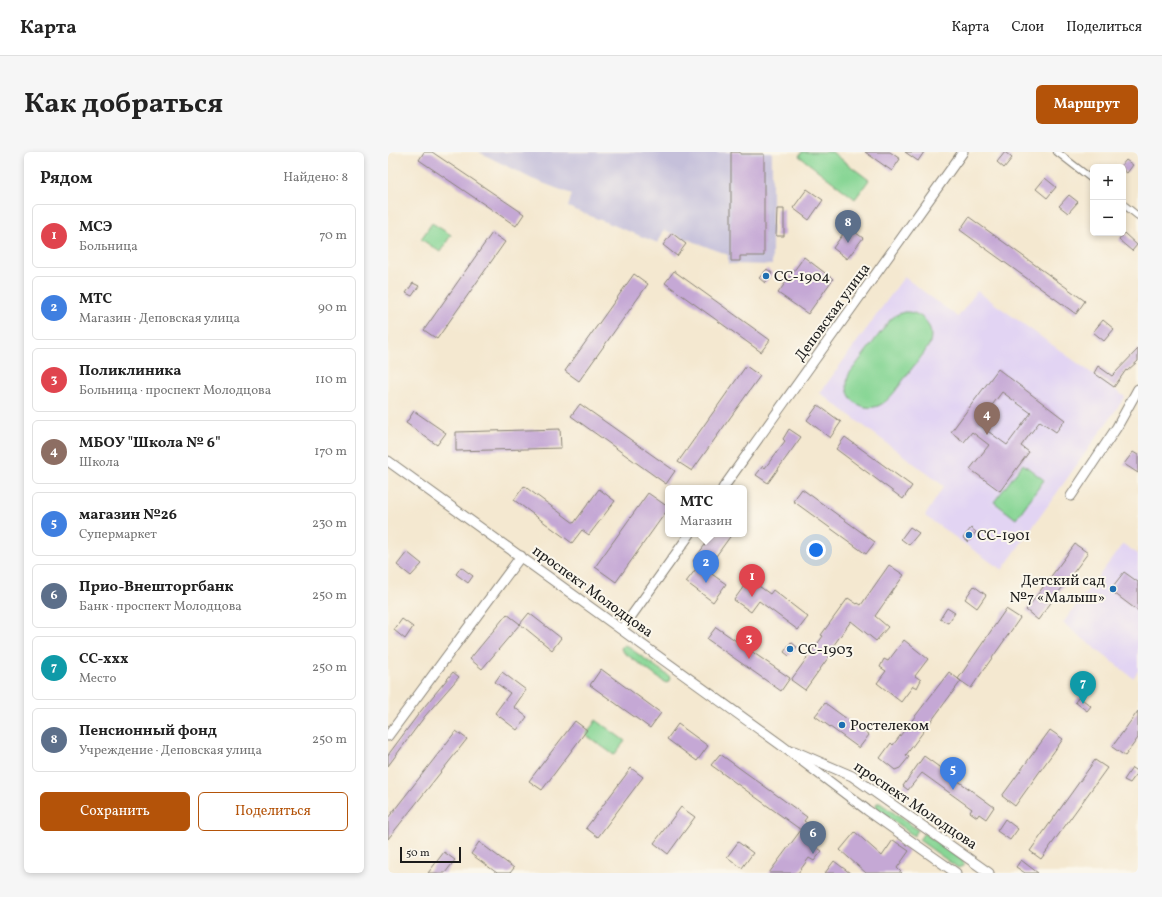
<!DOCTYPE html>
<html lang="ru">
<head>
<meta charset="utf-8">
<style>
	:root { --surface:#fff; --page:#f6f6f6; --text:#222; --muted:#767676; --line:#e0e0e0; --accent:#b45309 }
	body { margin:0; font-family:Vollkorn,serif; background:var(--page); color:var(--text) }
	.controls { position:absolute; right:12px; top:12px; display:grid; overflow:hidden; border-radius:6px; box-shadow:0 2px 6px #0003 }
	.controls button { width:36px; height:36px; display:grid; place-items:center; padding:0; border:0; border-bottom:1px solid var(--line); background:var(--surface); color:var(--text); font:20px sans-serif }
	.scale { position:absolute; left:12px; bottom:10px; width:61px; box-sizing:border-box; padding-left:4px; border:2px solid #1c1c1c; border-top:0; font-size:11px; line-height:14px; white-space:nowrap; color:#1c1c1c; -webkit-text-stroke:3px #fbf7ec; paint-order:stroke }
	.you { position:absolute; left:428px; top:398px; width:14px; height:14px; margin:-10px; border:3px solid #fff; border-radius:50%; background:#1a73e8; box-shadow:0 0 0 6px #1a73e833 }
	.badge { display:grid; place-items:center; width:26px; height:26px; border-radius:50%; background:var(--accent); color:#fff; font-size:13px; font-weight:700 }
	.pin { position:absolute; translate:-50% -33px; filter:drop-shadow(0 1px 2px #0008) }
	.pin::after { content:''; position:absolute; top:21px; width:14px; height:12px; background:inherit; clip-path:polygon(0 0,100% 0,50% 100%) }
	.popup { position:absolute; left:277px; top:333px; width:82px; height:52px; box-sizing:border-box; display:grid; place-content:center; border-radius:6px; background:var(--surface); filter:drop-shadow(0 1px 3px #0005); font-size:13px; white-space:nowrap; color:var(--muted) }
	.popup b { font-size:15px; color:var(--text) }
	.popup::after { content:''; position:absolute; left:50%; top:100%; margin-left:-8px; border:8px solid transparent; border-top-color:var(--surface) }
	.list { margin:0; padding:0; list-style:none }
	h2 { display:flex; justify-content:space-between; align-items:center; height:52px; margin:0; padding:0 16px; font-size:17px }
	h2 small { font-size:13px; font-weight:400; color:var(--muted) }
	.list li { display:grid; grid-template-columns:26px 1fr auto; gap:12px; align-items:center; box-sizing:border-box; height:64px; margin:0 8px 8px; padding:0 8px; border:1px solid var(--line); border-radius:6px }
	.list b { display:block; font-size:15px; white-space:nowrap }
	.list p { margin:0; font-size:13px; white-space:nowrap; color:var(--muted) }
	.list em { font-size:13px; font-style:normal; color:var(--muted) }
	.actions { display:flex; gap:8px; padding:12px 16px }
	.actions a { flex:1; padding:9px 0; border:1px solid var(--accent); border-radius:6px; text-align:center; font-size:14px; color:var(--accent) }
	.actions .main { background:var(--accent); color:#fff }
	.map { position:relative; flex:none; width:750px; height:721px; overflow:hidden; border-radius:6px }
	header { display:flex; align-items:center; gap:24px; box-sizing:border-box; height:56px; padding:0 20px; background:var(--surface); border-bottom:1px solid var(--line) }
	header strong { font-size:19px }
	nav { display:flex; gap:22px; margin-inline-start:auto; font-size:14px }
	.intro { display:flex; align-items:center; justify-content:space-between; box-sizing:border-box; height:96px; padding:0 24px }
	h1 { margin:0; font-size:28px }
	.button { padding:10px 18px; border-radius:6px; background:var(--accent); color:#fff; font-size:14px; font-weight:700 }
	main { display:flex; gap:24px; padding:0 24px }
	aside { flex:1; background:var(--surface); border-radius:6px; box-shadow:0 2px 6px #0003 }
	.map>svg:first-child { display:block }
</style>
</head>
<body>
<header>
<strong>Карта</strong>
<nav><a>Карта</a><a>Слои</a><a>Поделиться</a></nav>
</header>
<div class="intro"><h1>Как добраться</h1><a class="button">Маршрут</a></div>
<main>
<aside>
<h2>Рядом<small>Найдено: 8</small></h2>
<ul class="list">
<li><span class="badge" style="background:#e0444e">1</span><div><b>МСЭ</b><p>Больница</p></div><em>70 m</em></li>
<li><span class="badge" style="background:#3f7fe0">2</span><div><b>МТС</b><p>Магазин · Деповская улица</p></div><em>90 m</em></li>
<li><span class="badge" style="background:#e0444e">3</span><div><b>Поликлиника</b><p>Больница · проспект Молодцова</p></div><em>110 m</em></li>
<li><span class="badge" style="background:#8d6e63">4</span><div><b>МБОУ &quot;Школа № 6&quot;</b><p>Школа</p></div><em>170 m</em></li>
<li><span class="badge" style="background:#3f7fe0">5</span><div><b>магазин №26</b><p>Супермаркет</p></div><em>230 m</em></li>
<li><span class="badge" style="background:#5c6f8a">6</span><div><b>Прио-Внешторгбанк</b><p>Банк · проспект Молодцова</p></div><em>250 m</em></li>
<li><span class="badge" style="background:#0f9aa8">7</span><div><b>СС-ххх</b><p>Место</p></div><em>250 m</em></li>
<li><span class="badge" style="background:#5c6f8a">8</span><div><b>Пенсионный фонд</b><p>Учреждение · Деповская улица</p></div><em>250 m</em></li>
</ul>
<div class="actions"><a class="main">Сохранить</a><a>Поделиться</a></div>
</aside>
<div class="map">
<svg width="750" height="721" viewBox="0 0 750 721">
	<rect width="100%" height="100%" fill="#fbf7ec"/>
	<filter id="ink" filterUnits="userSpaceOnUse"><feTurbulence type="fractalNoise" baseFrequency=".025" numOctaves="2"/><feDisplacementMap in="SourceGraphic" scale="8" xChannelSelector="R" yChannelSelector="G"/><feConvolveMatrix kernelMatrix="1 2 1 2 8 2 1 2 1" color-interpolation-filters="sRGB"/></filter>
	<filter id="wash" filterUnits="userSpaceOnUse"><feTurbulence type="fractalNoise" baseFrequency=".012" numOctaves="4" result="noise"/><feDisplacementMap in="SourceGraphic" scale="16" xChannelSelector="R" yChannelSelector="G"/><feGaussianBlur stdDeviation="0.9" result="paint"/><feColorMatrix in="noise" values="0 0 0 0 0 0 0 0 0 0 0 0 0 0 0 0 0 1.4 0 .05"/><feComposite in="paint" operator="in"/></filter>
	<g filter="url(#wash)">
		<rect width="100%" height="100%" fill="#f4e8d0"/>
		<!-- built -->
		<g fill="#e2d4f3">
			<path d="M516 125 570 165 589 139 737 245 614 418 537 364 556 334 432 241Z"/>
			<path d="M735 392 750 402V519L745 526 675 471Z"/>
		</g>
		<!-- industrial -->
		<path fill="#c5c0da" d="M91 0H384V113L340 112V103L276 78 270 91 180 55 184 42 144 27Z"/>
		<!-- green -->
		<g fill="#88d695" stroke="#527958">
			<path d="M414 0H444L481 28 467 47 411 4Z"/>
			<path d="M44 71 63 83 52 100 33 87Z"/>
			<path d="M516 160C535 159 548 176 541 193 535 204 526 213 519 223 509 236 497 259 478 255 472 254 466 251 463 246 458 239 458 230 461 222L502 168 508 163Z"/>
			<path d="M635 312 656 328 628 367 606 350Z"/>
			<path d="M236 493 239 494 281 524 282 527 279 531 276 530 234 499 233 496Z"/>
			<path d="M208 568 237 589 226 603 198 583Z"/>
			<path d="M489 651H492L530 678 526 684 489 657 488 653Z"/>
			<path d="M536 681 574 708 576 712 575 714 570 716 531 688Z"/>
		</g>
		<g id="blocks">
			<!-- building -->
			<g fill="#c5a8d5" fill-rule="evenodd">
				<path d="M36 0H44L136 62 128 74 31 8Z"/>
				<path d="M343 0H352V2H376V104H352V109H343Z"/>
				<path d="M477 0H502L512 7 504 19Z"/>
				<path d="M517 0H536L530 9Z"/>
				<path d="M617 0 624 6 616 16 609 10Z"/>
				<path d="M738 8 745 13 739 21 735 18V15H732Z"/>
				<path d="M657 26 668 35 659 46 648 37Z"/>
				<path d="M419 37 435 48 421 68 405 56Z"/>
				<path d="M681 43 690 50 680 61 671 54Z"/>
				<path d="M389 57H396V84H388Z"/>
				<path d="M581 65 697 149 688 162 572 78Z"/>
				<path d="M460 75 475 86 459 107 445 96Z"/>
				<path d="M104 81 117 90 49 187 36 178Z"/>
				<path d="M284 81 298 92 289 104 275 93Z"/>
				<path d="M736 81 749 93 744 99 731 88Z"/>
				<path d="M416 105 445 127 420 162 390 141Z"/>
				<path d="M379 117 384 121 377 131 371 126Z"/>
				<path d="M286 119 382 188 373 200 277 131Z"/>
				<path d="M246 122 260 132 191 229 177 219Z"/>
				<path d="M25 131 31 134 24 144 18 141Z"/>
				<path d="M715 168 726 177 716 189 705 180Z"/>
				<path d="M750 197V209L739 219 738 218 726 235 706 221 710 214 724 224Z"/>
				<path d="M358 214 372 224 304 319 290 310Z"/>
				<path d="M610 217 677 268 668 280 652 269 633 294 641 300 612 339 582 317 601 293 584 280 576 290 563 280ZM614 240 643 261 619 293 590 272Z"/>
				<path d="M192 252 287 319 278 332 183 264Z"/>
				<path d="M430 253 453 270 442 286 419 268Z"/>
				<path d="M26 259 58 281 49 293 18 271Z"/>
				<path d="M172 277 173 296 68 299V280Z"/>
				<path d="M401 277 413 285 380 331 368 323 375 314 377 316 397 289 395 287Z"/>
				<path d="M457 285 524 334 515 347 448 297Z"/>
				<path d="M745 300 750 303V321L736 312Z"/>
				<path d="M136 334 186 371 211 337 227 349 201 383 194 378 184 391 126 348Z"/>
				<path d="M414 337 487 390 478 402 405 349Z"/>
				<path d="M260 341 280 355V357L228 430 207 415Z"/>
				<path d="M522 375 531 381 521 393 513 387Z"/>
				<path d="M583 376 588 380 580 390 575 386Z"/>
				<path d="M325 382H344L318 418 338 432 325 450 298 430 311 413 305 409Z"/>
				<path d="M687 392 700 401 650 468 638 458Z"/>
				<path d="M19 400 34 412 23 424 9 413Z"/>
				<path d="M501 413 516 423 487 464 500 475 488 489 463 469 443 497 445 499 417 538 403 528 435 484 433 483 460 446 469 452 470 451 473 453Z"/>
				<path d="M73 415 85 424 80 431 68 422Z"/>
				<path d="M736 420 750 430V459L722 438Z"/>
				<path d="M361 427 382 442 385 438 420 465 410 478 371 449 363 460 346 448Z"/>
				<path d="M586 434 598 443 589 456 577 447Z"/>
				<path d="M559 456 567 461 560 471 552 467Z"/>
				<path d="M618 457 632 466 583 536 570 527Z"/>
				<path d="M141 461 173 486 164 498 132 472Z"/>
				<path d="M119 462 132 472 94 517 82 507Z"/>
				<path d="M14 467 25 475 17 487 6 478Z"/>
				<path d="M328 475 402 526 393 539 319 487Z"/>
				<path d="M516 488 540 507 527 524 533 528 529 536 525 534 513 550 489 531 498 519 492 515 496 507 500 509Z"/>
				<path d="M403 490 409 495 401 504 396 500Z"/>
				<path d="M213 517 273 561 262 576 202 533Z"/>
				<path d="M65 520 71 525 37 564 0 614V603L32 560Z"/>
				<path d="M114 520 138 538 126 555 139 565 129 578 107 561 122 541 107 530Z"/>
				<path d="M561 520 573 529 518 603 521 605 512 616 507 618 492 606 503 591 505 593Z"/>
				<path d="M691 545 703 554 699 559 687 550Z"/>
				<path d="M437 551 481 583 471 596 427 564Z"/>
				<path d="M750 559V586L737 604 724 595Z"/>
				<path d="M187 569 199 578 154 638 141 629Z"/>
				<path d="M290 572 320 594 309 609 279 587Z"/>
				<path d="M662 578 675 587 627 654 614 644Z"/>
				<path d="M68 579 79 587 0 687V666Z"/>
				<path d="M332 602 419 665 416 669 430 680 422 691 434 699 426 709 421 706 410 721H381L413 678 323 613Z"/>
				<path d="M536 604 606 655 598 667 591 662 589 665 582 660 584 657 534 621 520 638 515 634Z"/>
				<path d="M707 608 719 616 653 707 642 699Z"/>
				<path d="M243 616 255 625 210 685 198 676Z"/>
				<path d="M744 616 750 620 742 631 736 628Z"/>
				<path d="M293 655 307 665 280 702 266 691Z"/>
				<path d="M617 667 630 677 622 688 609 679Z"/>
				<path d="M467 680 494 704 505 688 521 699 509 716 514 721H478L452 698Z"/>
				<path d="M91 690 126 716 122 721H109L83 702Z"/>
				<path d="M350 690 365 701 354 716 339 705Z"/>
				<path d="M56 700 67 708 57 721H40Z"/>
				<path d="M633 708 650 721H637L628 715Z"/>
				<path d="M446 709 462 721H437Z"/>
			</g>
		</g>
	</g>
	<g filter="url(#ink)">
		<use href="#blocks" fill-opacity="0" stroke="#888276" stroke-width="1"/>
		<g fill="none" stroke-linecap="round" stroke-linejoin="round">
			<defs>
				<g id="street">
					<path d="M669 0 705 28"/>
					<path d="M735 52 750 64"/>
				</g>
				<g id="secondary">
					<path d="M0 309 393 593 479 658 568 721"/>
					<path d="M335 336 575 0"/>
					<path d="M683 344 729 275 750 237"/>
					<path d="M234 477 302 382"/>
					<path d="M0 584 133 404"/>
					<path d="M406 599 464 624 601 721"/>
				</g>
			</defs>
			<!-- street casing -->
			<use href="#street" stroke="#888276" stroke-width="8"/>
			<!-- secondary casing -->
			<use href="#secondary" stroke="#888276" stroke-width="11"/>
			<!-- street -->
			<use href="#street" stroke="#fff" stroke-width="6"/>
			<!-- secondary -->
			<use href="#secondary" stroke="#fff" stroke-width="9"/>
		</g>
	</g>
	<!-- markers -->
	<g fill="#1f6fb2" stroke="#fbf7ec" stroke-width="1.5">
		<circle cx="378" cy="124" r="4"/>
		<circle cx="581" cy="383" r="4"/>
		<circle cx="725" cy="437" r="4"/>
		<circle cx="402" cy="497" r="4"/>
		<circle cx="454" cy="573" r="4"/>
	</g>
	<g text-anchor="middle" stroke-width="4" stroke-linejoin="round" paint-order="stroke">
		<!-- poi labels -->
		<g font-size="15" fill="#1c1c1c" stroke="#fbf7ec" text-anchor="start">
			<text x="386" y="129">СС-1904</text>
			<text x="589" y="388">СС-1901</text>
			<text x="717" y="433" text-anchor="end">Детский сад<tspan x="717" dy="17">№7 «Малыш»</tspan></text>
			<text x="410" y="502">СС-1903</text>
			<text x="462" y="578">Ростелеком</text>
		</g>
		<!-- street labels -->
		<g font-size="15" fill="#1c1c1c" stroke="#fbf7ec">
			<text transform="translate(444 160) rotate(-54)" y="5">Деповская улица</text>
			<text transform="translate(205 439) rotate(36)" y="5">проспект Молодцова</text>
			<text transform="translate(528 653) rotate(34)" y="5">проспект Молодцова</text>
		</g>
	</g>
</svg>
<div class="controls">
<button>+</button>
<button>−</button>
</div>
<div class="scale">50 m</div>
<div class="you"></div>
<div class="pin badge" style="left:364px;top:445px;background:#e0444e">1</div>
<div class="pin badge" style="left:318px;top:431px;background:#3f7fe0">2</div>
<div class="popup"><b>МТС</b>Магазин</div>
<div class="pin badge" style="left:361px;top:507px;background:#e0444e">3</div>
<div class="pin badge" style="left:599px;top:283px;background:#8d6e63">4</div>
<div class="pin badge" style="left:565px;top:638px;background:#3f7fe0">5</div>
<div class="pin badge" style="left:425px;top:702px;background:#5c6f8a">6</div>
<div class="pin badge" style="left:695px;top:552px;background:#0f9aa8">7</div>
<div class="pin badge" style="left:460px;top:91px;background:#5c6f8a">8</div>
</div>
</main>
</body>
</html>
